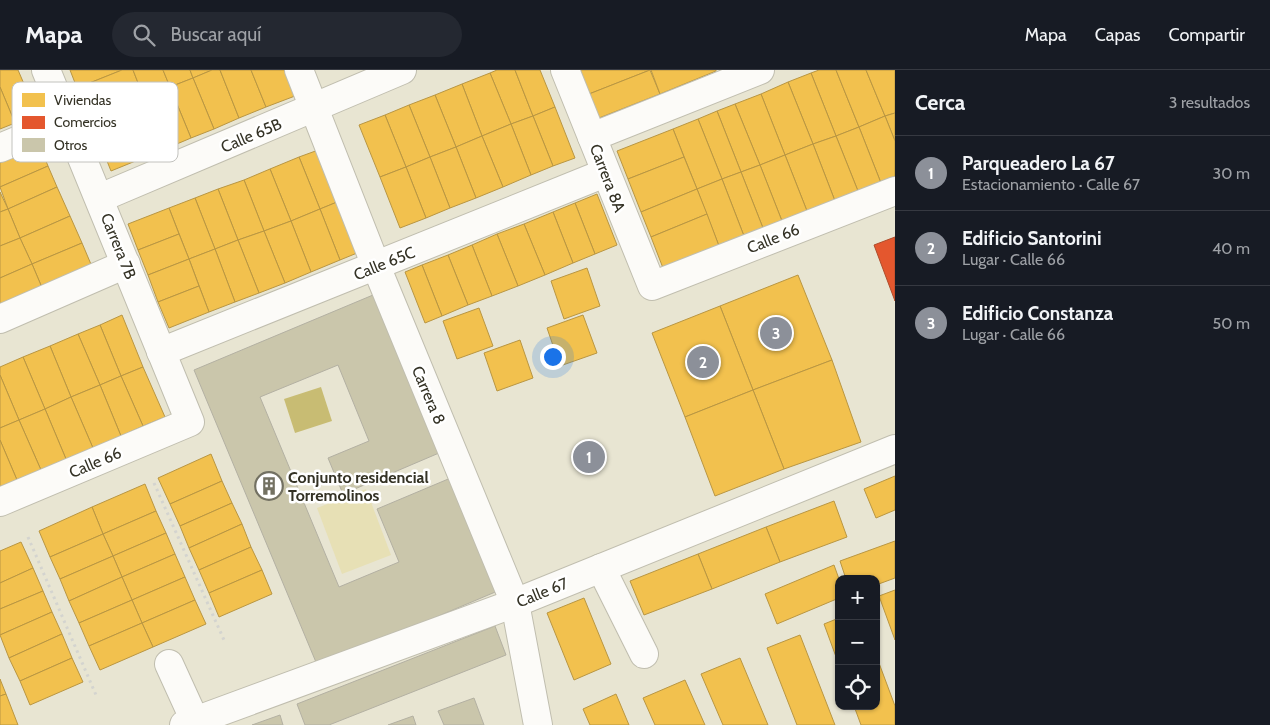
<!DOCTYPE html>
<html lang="es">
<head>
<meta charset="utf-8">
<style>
	:root { --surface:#171b24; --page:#242831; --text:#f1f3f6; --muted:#9ea1a6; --line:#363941; --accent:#8c9099 }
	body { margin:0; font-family:Cabin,sans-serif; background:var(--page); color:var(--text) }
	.controls { position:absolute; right:15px; bottom:15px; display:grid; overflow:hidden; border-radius:10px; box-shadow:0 1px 4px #0004 }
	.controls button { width:45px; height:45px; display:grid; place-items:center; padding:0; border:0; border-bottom:1px solid var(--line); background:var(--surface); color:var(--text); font:25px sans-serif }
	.you { position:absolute; left:552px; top:286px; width:18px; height:18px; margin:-12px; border:4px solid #fff; border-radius:50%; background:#1a73e8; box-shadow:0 0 0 8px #1a73e833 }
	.badge { display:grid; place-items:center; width:32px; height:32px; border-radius:50%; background:var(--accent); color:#fff; font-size:16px; font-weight:700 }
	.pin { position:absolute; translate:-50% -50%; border:2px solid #fff; box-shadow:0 1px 5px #0006 }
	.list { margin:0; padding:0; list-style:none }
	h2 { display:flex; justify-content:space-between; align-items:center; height:65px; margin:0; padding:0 20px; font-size:21px }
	h2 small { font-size:16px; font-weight:400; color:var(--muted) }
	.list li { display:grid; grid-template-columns:32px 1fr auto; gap:15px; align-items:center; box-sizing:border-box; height:75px; padding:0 20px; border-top:1px solid var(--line) }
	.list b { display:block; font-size:19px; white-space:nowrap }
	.list p { margin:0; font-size:16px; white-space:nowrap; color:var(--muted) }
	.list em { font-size:16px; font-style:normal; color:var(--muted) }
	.icon { flex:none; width:28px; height:28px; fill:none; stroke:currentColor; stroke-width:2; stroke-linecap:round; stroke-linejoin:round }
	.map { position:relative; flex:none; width:895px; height:655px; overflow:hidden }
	header { display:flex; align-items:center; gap:30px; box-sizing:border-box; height:70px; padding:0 25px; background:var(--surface); border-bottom:1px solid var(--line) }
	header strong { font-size:24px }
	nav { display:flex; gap:28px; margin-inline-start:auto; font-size:18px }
	.search { width:350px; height:45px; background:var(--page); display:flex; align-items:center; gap:12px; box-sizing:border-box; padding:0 18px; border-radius:28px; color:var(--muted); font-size:19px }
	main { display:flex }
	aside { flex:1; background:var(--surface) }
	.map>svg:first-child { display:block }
</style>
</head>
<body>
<header>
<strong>Mapa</strong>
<div class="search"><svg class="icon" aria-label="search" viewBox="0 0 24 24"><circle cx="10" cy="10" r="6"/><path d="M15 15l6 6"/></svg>Buscar aquí</div>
<nav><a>Mapa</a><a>Capas</a><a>Compartir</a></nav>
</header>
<main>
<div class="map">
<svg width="895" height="655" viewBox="0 0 895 655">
	<rect width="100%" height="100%" fill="#e8e5d2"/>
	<!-- green -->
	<path fill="#e7e0b5" d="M366 419 391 485 342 504 317 438Z"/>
	<!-- water -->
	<path fill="#c8bc73" d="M321 317 332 351 295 363 284 329Z"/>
	<!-- homes -->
	<g fill="#f2c14e" stroke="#b99642">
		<path d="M0 0H18L37 44 15 53 0 17Z"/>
		<path d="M70 0H122L77 18Z"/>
		<path d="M122 0H133L140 18 86 40 77 18Z"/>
		<path d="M133 0H163L170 17 144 28Z"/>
		<path d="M163 0H190L193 8 170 17Z"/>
		<path d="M190 0H212L193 8Z"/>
		<path d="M212 0H220L239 48 214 59 193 8Z"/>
		<path d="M220 0H251L266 37 239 48Z"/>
		<path d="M251 0H285L295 26 266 37Z"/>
		<path d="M497 0H515L533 46 511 54 490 3Z"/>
		<path d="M515 0H540L555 37 533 46Z"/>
		<path d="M582 0H650L589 24 580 1Z"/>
		<path d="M650 0 660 24 599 48 589 24Z"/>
		<path d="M651 0H716V1L660 24Z"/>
		<path d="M819 0H836L859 57 836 66 811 3Z"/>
		<path d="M836 0H866L885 46 859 57Z"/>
		<path d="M866 0H895V43L885 46Z"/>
		<path d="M490 3 511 54 482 66 462 14Z"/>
		<path d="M811 3 836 66 813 74 788 12Z"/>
		<path d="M193 8 214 59 191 68 170 17Z"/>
		<path d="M788 12 813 74 785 85 761 24Z"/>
		<path d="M462 14 482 66 456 77 435 25Z"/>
		<path d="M0 17 15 53 0 59Z"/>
		<path d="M170 17 191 68 165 79 144 28Z"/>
		<path d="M761 24 785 85 760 95 735 34Z"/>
		<path d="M435 25 456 77 430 87 409 35Z"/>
		<path d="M735 34 760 95 741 102 717 41Z"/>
		<path d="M409 35 430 87 406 97 385 45Z"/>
		<path d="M555 37 575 88 553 96 533 46Z"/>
		<path d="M717 41 741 102 722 109 698 49Z"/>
		<path d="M895 43V71L885 46Z"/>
		<path d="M385 45 406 97 380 107 359 55Z"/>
		<path d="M533 46 553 96 531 105 511 54Z"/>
		<path d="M885 46 895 71V107L881 113 859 57Z"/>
		<path d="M698 49 722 109 697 119 673 59Z"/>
		<path d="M511 54 531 105 503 117 482 66Z"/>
		<path d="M859 57 881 113 858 121 836 66Z"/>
		<path d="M673 59 684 87 628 109 617 81Z"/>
		<path d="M159 63 165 79 111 101 105 86Z"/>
		<path d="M482 66 503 117 476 128 456 77Z"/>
		<path d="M836 66 858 121 835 131 813 74Z"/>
		<path d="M39 74 48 96 0 117V91Z"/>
		<path d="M813 74 835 131 807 141 785 85Z"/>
		<path d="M456 77 476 128 450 138 430 87Z"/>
		<path d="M321 79 342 130 320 139 299 87Z"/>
		<path d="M785 85 807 141 782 151 760 95Z"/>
		<path d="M299 87 320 139 291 151 270 99Z"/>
		<path d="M430 87 450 138 426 148 406 97Z"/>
		<path d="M684 87 697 119 641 142 628 109Z"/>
		<path d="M760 95 782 151 763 158 741 102Z"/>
		<path d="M48 96 57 117 8 139 0 117Z"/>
		<path d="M406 97 426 148 400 158 380 107Z"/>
		<path d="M270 99 291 151 264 161 244 110Z"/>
		<path d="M741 102 763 158 744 166 722 109Z"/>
		<path d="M722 109 744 166 719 176 697 119Z"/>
		<path d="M244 110 264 161 238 170 218 119Z"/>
		<path d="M57 117 70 146 20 168 8 139Z"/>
		<path d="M218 119 238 170 215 179 195 128Z"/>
		<path d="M697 119 707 144 651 167 641 142Z"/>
		<path d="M0 122 8 139 0 142Z"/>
		<path d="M597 124 617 175 595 184 575 133Z"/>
		<path d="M195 128 215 179 189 189 169 138Z"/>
		<path d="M342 130 362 181 340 190 320 139Z"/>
		<path d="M575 133 595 184 573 193 553 142Z"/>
		<path d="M169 138 179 164 138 180 128 154Z"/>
		<path d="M8 139 20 168 0 176V142Z"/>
		<path d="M320 139 340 190 311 202 291 151Z"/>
		<path d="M553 142 573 193 545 205 524 154Z"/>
		<path d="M707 144 719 176 663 198 651 167Z"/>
		<path d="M70 146 82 173 32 194 20 168Z"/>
		<path d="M291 151 311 202 285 213 264 161Z"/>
		<path d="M524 154 545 205 518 216 497 164Z"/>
		<path d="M264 161 285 213 259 223 238 170Z"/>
		<path d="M179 164 189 189 148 205 138 180Z"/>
		<path d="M497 164 518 216 492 226 472 175Z"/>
		<path d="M20 168 32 194 0 208V176Z"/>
		<path d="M238 170 259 223 235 232 215 179Z"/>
		<path d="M82 173 93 199 43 220 32 194Z"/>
		<path d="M472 175 492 226 468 235 448 185Z"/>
		<path d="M215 179 235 232 209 242 189 189Z"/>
		<path d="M448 185 468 235 442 246 422 195Z"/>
		<path d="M189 189 199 216 158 232 148 205Z"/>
		<path d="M32 194 43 220 0 239V208Z"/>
		<path d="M422 195 442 246 425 253 405 202Z"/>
		<path d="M587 198 600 236 564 249 551 211Z"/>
		<path d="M798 205 832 290 753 320 720 236Z"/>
		<path d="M199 216 209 242 169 258 158 232Z"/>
		<path d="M720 236 753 320 685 347 652 263Z"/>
		<path d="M479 238 493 276 457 289 443 251Z"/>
		<path d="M122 245 143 297 121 306 100 255Z"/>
		<path d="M583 245 597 283 560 296 547 258Z"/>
		<path d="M100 255 121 306 100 315 78 264Z"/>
		<path d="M78 264 100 315 71 327 50 276Z"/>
		<path d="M520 270 533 308 497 321 484 283Z"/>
		<path d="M50 276 71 327 45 339 23 287Z"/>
		<path d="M23 287 45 339 19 350 0 305V297Z"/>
		<path d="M832 290 861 372 784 399 753 320Z"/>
		<path d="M143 297 165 347 143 356 121 306Z"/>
		<path d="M0 305 19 350 0 358Z"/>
		<path d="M121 306 143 356 121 366 100 315Z"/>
		<path d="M100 315 121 366 93 378 71 327Z"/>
		<path d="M753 320 784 399 715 426 685 347Z"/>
		<path d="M71 327 93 378 66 389 45 339Z"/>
		<path d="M45 339 66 389 41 400 19 350Z"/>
		<path d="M19 350 41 400 17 410 0 370V358Z"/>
		<path d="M0 370 17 410 0 417Z"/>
		<path d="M211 384 222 411 170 434 158 408Z"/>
		<path d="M895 406V440L876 448 864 419Z"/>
		<path d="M222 411 232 433 180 456 170 434Z"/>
		<path d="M145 414 156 441 103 464 92 437Z"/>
		<path d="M834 431 847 467 780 492 766 457Z"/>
		<path d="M232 433 242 454 189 478 180 456Z"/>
		<path d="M92 437 103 464 50 487 39 461Z"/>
		<path d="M156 441 166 463 113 486 103 464Z"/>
		<path d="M242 454 251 477 199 500 189 478Z"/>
		<path d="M766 457 780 492 712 519 698 484Z"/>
		<path d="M166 463 175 484 122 507 113 486Z"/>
		<path d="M103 464 113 486 60 509 50 487Z"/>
		<path d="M895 471V508L876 515V509H846L840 491Z"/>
		<path d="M21 472 33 498 0 513V481Z"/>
		<path d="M251 477 262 500 209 523 199 500Z"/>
		<path d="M175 484 185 507 132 530 122 507Z"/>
		<path d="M698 484 712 519 644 545 630 511Z"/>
		<path d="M113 486 122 507 69 531 60 509Z"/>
		<path d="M834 495 839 509V528L777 554 765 524Z"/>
		<path d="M33 498 43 521 0 539V513Z"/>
		<path d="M262 500 272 524 219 547 209 523Z"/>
		<path d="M122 507 132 530 79 553 69 531Z"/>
		<path d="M185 507 195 530 142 553 132 530Z"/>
		<path d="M895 520V570L879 526Z"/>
		<path d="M43 521 52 542 0 565V539Z"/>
		<path d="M584 528 611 594 574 610 547 543Z"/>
		<path d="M132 530 142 553 89 576 79 553Z"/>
		<path d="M195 530 206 554 153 577 142 553Z"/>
		<path d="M52 542 62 564 9 588 0 565Z"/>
		<path d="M839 548V595L824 554Z"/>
		<path d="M142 553 153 577 100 600 89 576Z"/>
		<path d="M62 564 72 588 20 611 9 588Z"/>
		<path d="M800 565 835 655H797L767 578Z"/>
		<path d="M876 585 895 636V655H861L854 636H876Z"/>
		<path d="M72 588 83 612 30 635 20 611Z"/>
		<path d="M740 588 768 655H723L701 604Z"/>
		<path d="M0 609 6 624 0 626Z"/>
		<path d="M685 610 705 655H655L643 628Z"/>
		<path d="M6 624 18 655H0V626Z"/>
		<path d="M616 624 629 655H590L583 639Z"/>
	</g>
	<!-- shops -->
	<path fill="#e4572e" stroke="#af4c2b" d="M895 167V231L874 175Z"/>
	<!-- building -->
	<g fill="#cac6ab" stroke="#b3b0a2">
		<path d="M373 225 439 383 343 424 328 388 369 371 338 295 260 327 339 517 399 492 377 439 453 407 500 520 318 597 194 300Z"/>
		<path d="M495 556 506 585 329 655H305L297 634Z"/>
		<path d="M474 628 484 655H444L438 641Z"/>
		<path d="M280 645 283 655H252Z"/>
		<path d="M413 646 416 655H388Z"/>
	</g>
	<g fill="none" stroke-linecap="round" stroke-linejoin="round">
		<defs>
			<g id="minor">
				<path d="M299 0 376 196 515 533 538 655"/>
				<path d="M565 0 652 216 895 121"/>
				<path d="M592 67 760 0"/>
				<path d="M0 78 67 50"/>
				<path d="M100 128 402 0"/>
				<path d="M0 249 126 194"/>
				<path d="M161 282 605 103"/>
				<path d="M0 432 190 352 46 0"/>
				<path d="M601 498 644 584"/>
				<path d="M169 594 195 651"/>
				<path d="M184 655 515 533 895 379"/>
			</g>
		</defs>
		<!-- minor casing -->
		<use href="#minor" stroke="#c0beaf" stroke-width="30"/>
		<!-- path -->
		<g stroke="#d4d4cf" stroke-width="3" stroke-dasharray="2.5 4" stroke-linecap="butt">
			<path d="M154 413 224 570"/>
			<path d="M28 467 96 625"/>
		</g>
		<!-- minor -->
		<use href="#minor" stroke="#fcfbf8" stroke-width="28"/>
	</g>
	<!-- icons -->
	<defs>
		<symbol id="building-ring" viewBox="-11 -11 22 22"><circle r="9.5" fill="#fff" stroke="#737162" stroke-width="1.5"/><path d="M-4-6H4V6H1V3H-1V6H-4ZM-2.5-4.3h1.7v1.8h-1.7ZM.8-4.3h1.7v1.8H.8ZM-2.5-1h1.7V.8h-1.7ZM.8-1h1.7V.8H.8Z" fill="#737162"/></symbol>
	</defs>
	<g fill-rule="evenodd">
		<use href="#building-ring" x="253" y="400" width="32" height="32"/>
	</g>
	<g text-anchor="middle" stroke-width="5" stroke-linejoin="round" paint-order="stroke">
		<!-- street labels -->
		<g font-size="16" fill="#343225" stroke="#fff">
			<text transform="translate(251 65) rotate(-23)" y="6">Calle 65B</text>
			<text transform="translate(608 108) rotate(69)" y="6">Carrera 8A</text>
			<text transform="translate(773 168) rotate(-22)" y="6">Calle 66</text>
			<text transform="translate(119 176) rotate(68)" y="6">Carrera 7B</text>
			<text transform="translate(384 193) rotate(-22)" y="6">Calle 65C</text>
			<text transform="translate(429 325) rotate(67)" y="6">Carrera 8</text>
			<text transform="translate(95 392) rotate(-23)" y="6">Calle 66</text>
			<text transform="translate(542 522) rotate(-22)" y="6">Calle 67</text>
		</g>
		<!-- poi labels -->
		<g font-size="16" font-weight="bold" fill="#343225" stroke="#fff" text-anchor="start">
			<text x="288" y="413">Conjunto residencial<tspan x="288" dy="18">Torremolinos</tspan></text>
		</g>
	</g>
	<!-- legend -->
	<rect x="12" y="12" width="166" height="80" rx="8" fill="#fff" stroke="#c2c2be" stroke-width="1"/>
	<rect x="22" y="23" width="23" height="14" fill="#f2c14e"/>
	<rect x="22" y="46" width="23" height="13" fill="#e4572e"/>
	<rect x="22" y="68" width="23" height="14" fill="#cac6ab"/>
	<g font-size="14" fill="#343225">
		<text x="54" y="35">Viviendas</text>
		<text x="54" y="57">Comercios</text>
		<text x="54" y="80">Otros</text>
	</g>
</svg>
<div class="controls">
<button>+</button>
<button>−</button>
<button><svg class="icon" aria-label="locate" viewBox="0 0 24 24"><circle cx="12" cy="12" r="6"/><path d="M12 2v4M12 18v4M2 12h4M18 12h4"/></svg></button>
</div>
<div class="you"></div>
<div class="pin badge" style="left:589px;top:387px">1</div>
<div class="pin badge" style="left:703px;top:292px">2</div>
<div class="pin badge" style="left:776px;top:263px">3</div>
</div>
<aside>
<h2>Cerca<small>3 resultados</small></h2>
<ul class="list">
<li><span class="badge">1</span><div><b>Parqueadero La 67</b><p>Estacionamiento · Calle 67</p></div><em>30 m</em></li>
<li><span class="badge">2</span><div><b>Edificio Santorini</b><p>Lugar · Calle 66</p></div><em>40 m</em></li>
<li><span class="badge">3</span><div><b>Edificio Constanza</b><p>Lugar · Calle 66</p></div><em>50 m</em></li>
</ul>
</aside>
</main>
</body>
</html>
